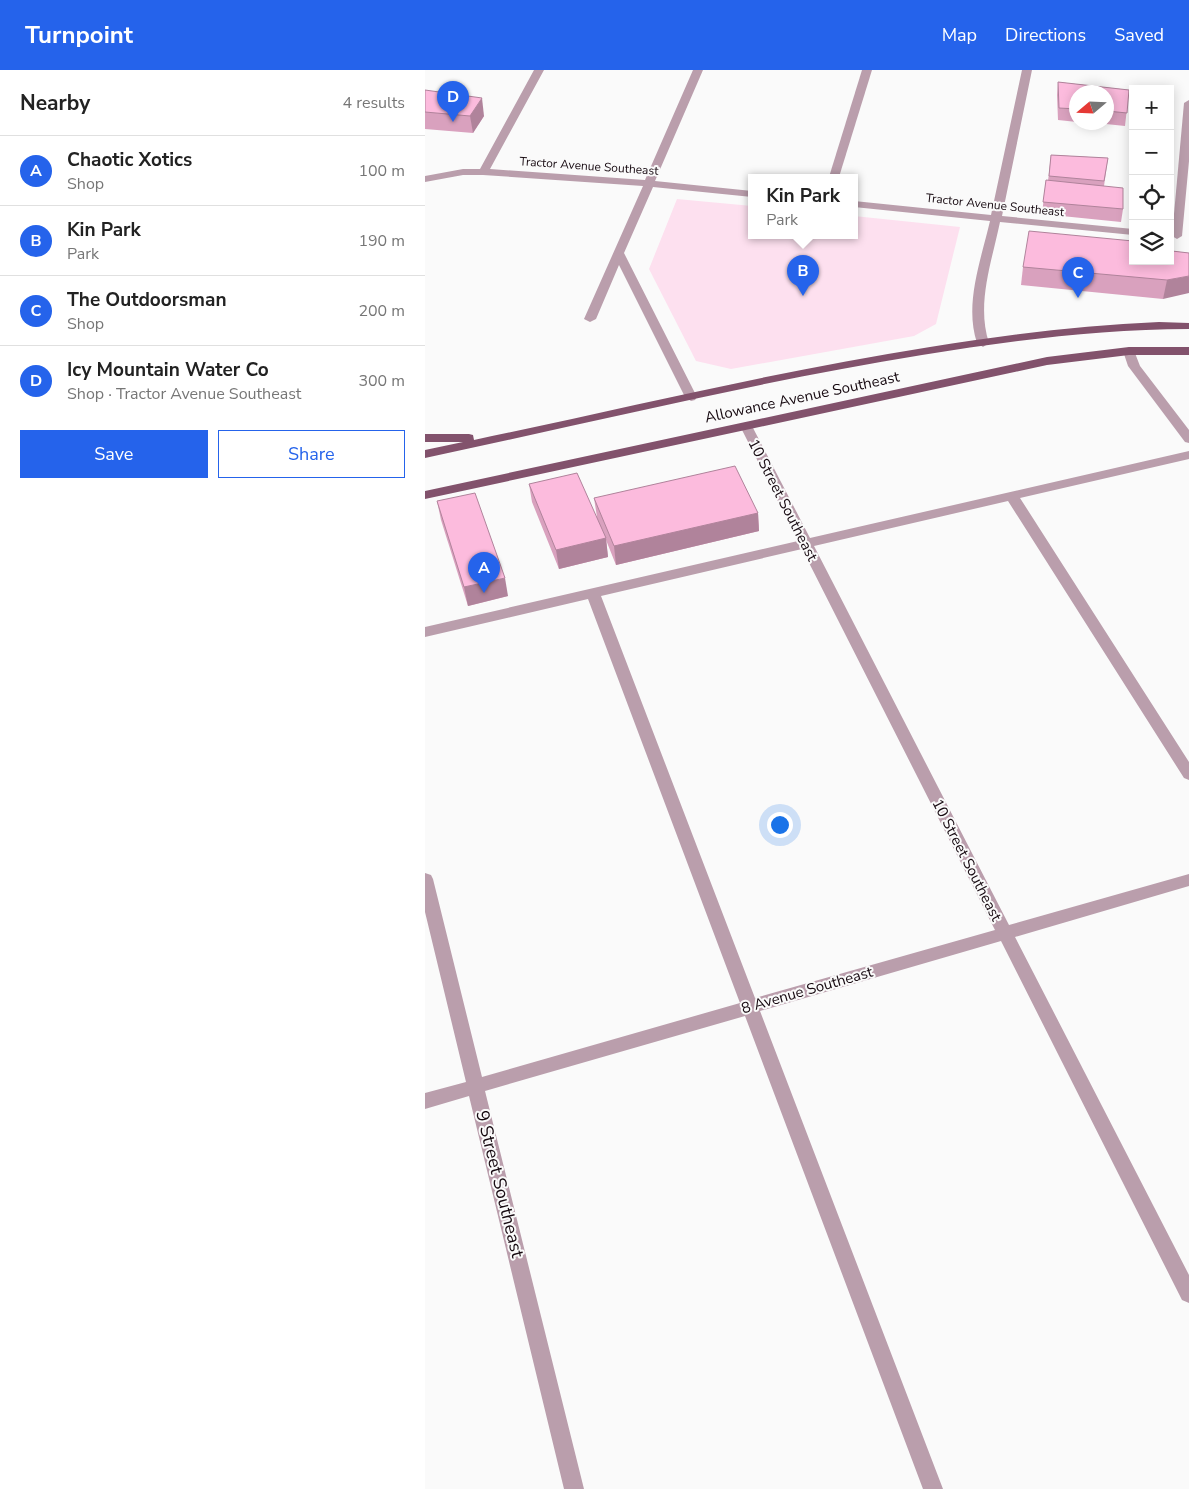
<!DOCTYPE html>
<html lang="en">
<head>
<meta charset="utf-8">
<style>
	:root { --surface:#fff; --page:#f6f6f6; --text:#222; --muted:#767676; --line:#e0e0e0; --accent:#2563eb }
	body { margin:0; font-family:"Nunito Sans",sans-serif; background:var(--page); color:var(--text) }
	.controls { position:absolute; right:15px; top:15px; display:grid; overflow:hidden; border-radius:0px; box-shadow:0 2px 12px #0003 }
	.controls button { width:45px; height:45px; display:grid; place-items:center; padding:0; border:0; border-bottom:1px solid var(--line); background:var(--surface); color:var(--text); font:25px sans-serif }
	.compass { position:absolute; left:644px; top:15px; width:45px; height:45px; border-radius:50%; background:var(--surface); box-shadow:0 2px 12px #0003; rotate:251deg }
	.you { position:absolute; left:354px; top:754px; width:18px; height:18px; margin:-12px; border:4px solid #fff; border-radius:50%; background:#1a73e8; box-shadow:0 0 0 8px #1a73e833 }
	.badge { display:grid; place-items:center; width:32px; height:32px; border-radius:50%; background:var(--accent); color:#fff; font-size:16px; font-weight:700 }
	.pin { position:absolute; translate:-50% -41px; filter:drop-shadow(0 1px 2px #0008) }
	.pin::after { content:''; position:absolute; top:26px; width:18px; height:15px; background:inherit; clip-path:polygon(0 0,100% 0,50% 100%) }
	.popup { position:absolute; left:323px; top:104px; width:110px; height:65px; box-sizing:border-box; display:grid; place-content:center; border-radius:0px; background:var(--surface); filter:drop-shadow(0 1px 4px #0005); font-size:16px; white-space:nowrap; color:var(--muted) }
	.popup b { font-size:19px; color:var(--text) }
	.popup::after { content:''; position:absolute; left:50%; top:100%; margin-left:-10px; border:10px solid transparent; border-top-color:var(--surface) }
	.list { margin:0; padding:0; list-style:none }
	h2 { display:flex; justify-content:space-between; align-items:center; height:65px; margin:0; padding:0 20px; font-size:21px }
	h2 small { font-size:16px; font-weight:400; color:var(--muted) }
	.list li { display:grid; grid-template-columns:32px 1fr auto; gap:15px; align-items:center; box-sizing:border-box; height:70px; padding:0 20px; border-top:1px solid var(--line) }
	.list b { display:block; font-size:19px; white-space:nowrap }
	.list p { margin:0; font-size:16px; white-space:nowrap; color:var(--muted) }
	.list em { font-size:16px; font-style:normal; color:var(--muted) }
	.actions { display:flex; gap:10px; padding:15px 20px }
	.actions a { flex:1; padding:11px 0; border:1px solid var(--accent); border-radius:0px; text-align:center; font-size:18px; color:var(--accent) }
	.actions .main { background:var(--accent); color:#fff }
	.icon { flex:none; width:28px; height:28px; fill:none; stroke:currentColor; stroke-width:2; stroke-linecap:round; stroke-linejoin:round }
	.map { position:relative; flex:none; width:764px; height:1419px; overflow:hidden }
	header { display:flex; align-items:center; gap:30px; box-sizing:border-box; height:70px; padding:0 25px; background:var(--accent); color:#fff }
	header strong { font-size:24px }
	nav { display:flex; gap:28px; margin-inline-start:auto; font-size:18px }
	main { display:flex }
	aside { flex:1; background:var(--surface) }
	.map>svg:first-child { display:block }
</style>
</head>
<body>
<header>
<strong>Turnpoint</strong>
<nav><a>Map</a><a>Directions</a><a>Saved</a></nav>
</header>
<main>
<aside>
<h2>Nearby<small>4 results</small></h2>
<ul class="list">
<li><span class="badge">A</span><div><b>Chaotic Xotics</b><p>Shop</p></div><em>100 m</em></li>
<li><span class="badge">B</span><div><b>Kin Park</b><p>Park</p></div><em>190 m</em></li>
<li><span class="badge">C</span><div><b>The Outdoorsman</b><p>Shop</p></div><em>200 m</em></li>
<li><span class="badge">D</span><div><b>Icy Mountain Water Co</b><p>Shop · Tractor Avenue Southeast</p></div><em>300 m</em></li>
</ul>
<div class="actions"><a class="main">Save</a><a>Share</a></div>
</aside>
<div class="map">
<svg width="764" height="1419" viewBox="0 0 764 1419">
	<rect width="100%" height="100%" fill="#fafafa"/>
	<!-- green -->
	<path fill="#fde0ef" d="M252 129 327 136V165H429V146L535 157 511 254 489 266 306 299 271 291 224 199Z"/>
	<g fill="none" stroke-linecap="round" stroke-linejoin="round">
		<!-- minor -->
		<g fill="#ba9eac" fill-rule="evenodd">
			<path d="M109 0H119L65 99 220 110 268 0H278L230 111 327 121V127L228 117 199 183 272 327 270 330 266 331 260 327 194 195 171 249 165 252 159 249 218 116 58 105H38L0 112V106L38 99H55Z"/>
			<path d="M437 0H447L414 107H404Z"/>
			<path d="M597 0H607L577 146 708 159V165L575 152C567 191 551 234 564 273L558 277 552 273C539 234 556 190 565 151L429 137V131L566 145Z"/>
			<path d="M764 30V91L757 166 752 169 747 166 759 33Z"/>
			<path d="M704 277 708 278 715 296 764 360V373L760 372 703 296 698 281Z"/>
			<path d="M321 352 327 356 385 468 764 381V389L595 428 764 692V710L759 708 583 431 389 476 584 855 764 804V816L590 867 764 1205V1233L757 1230 576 871 335 941 518 1419H498L320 946 60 1021 159 1419H139L44 1026 0 1039V1023L41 1012 0 842V803L6 805 8 809 57 1007 315 933 163 529 0 567V557L373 471 315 356ZM377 479 570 860 330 928 176 526Z"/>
		</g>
		<!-- major -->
		<g fill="#82526c" fill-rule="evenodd">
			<path d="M734 252 764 253V259C674 259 585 271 497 285 330 312 165 353 0 388V380L38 372H0V364H44L48 365 49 370C201 338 352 301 505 277 581 265 657 255 734 252Z"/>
			<path d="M704 277H764V285H704L622 295 0 429V421L622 287Z"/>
		</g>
	</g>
	<!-- wall -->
	<g fill="#d9a1be">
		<path d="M633 12 704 20 700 56 662 52H682V22H652V52L633 50 632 25Z"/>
		<path d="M0 20 59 46 48 63 0 59Z"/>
		<path d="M626 85 683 88 679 116 698 139 696 152 617 144 621 110 623 111Z"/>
		<path d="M747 181 764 183 738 229 596 215 598 197Z"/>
		<path d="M104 414 172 447 169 428 333 443 334 461 191 495 181 470 183 487 134 499 107 432Z"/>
		<path d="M12 431 83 526 43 536 16 450Z"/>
	</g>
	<!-- shaded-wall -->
	<g fill="#b0839b">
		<path d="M57 28 59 46 48 63 45 46Z"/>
		<path d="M764 206V223L738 229 742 210Z"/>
		<path d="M333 443 334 461 191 495 189 476Z"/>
		<path d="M181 468 183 487 134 499 131 480Z"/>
		<path d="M80 508 83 526 43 536 39 517Z"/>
	</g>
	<!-- building -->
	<g fill="#fcbbdd" stroke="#b0839b">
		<path d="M633 12 704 20 702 43 682 41V22H652V39L634 38Z"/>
		<path d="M0 20 57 28 45 46 0 42Z"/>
		<path d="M626 85 683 88 679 111 624 106Z"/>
		<path d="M621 110 698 118V139L618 132Z"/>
		<path d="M604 161 708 171V191H745V175H747V181L764 183V206L742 210 598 197Z"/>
		<path d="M310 396 333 443 189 476 169 428Z"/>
		<path d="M152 403 181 468 131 480 104 414Z"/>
		<path d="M50 423 80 508 39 517 12 431Z"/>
	</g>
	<g text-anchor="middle" stroke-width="4" stroke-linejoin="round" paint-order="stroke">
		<!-- far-street labels -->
		<g font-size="12" fill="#160910" stroke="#fafafa">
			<text transform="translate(164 96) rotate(4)" y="4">Tractor Avenue Southeast</text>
			<text transform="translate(570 135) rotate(6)" y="4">Tractor Avenue Southeast</text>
		</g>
		<!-- street labels -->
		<g font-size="15" fill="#160910" stroke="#fafafa">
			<text transform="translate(377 327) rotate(-12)" y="5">Allowance Avenue Southeast</text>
			<text transform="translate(358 430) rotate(63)" y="5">10 Street Southeast</text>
			<text transform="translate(542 790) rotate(63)" y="5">10 Street Southeast</text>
			<text transform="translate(382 920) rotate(-16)" y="5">8 Avenue Southeast</text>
		</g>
		<!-- near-street labels -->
		<g font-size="18" fill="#160910" stroke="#fafafa">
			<text transform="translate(75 1114) rotate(76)" y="6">9 Street Southeast</text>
		</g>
	</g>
</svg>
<div class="controls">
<button>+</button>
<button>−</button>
<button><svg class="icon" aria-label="locate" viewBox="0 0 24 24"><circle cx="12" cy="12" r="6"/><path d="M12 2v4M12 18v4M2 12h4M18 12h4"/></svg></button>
<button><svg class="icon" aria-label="layers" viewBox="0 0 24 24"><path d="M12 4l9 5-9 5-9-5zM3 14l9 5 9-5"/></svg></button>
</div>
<svg class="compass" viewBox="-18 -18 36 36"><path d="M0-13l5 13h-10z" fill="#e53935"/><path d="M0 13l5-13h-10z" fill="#767676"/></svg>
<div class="you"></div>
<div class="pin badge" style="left:59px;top:523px">A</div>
<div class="pin badge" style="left:378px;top:226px">B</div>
<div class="popup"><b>Kin Park</b>Park</div>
<div class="pin badge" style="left:653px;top:228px">C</div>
<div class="pin badge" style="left:28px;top:52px">D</div>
</div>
</main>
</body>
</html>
